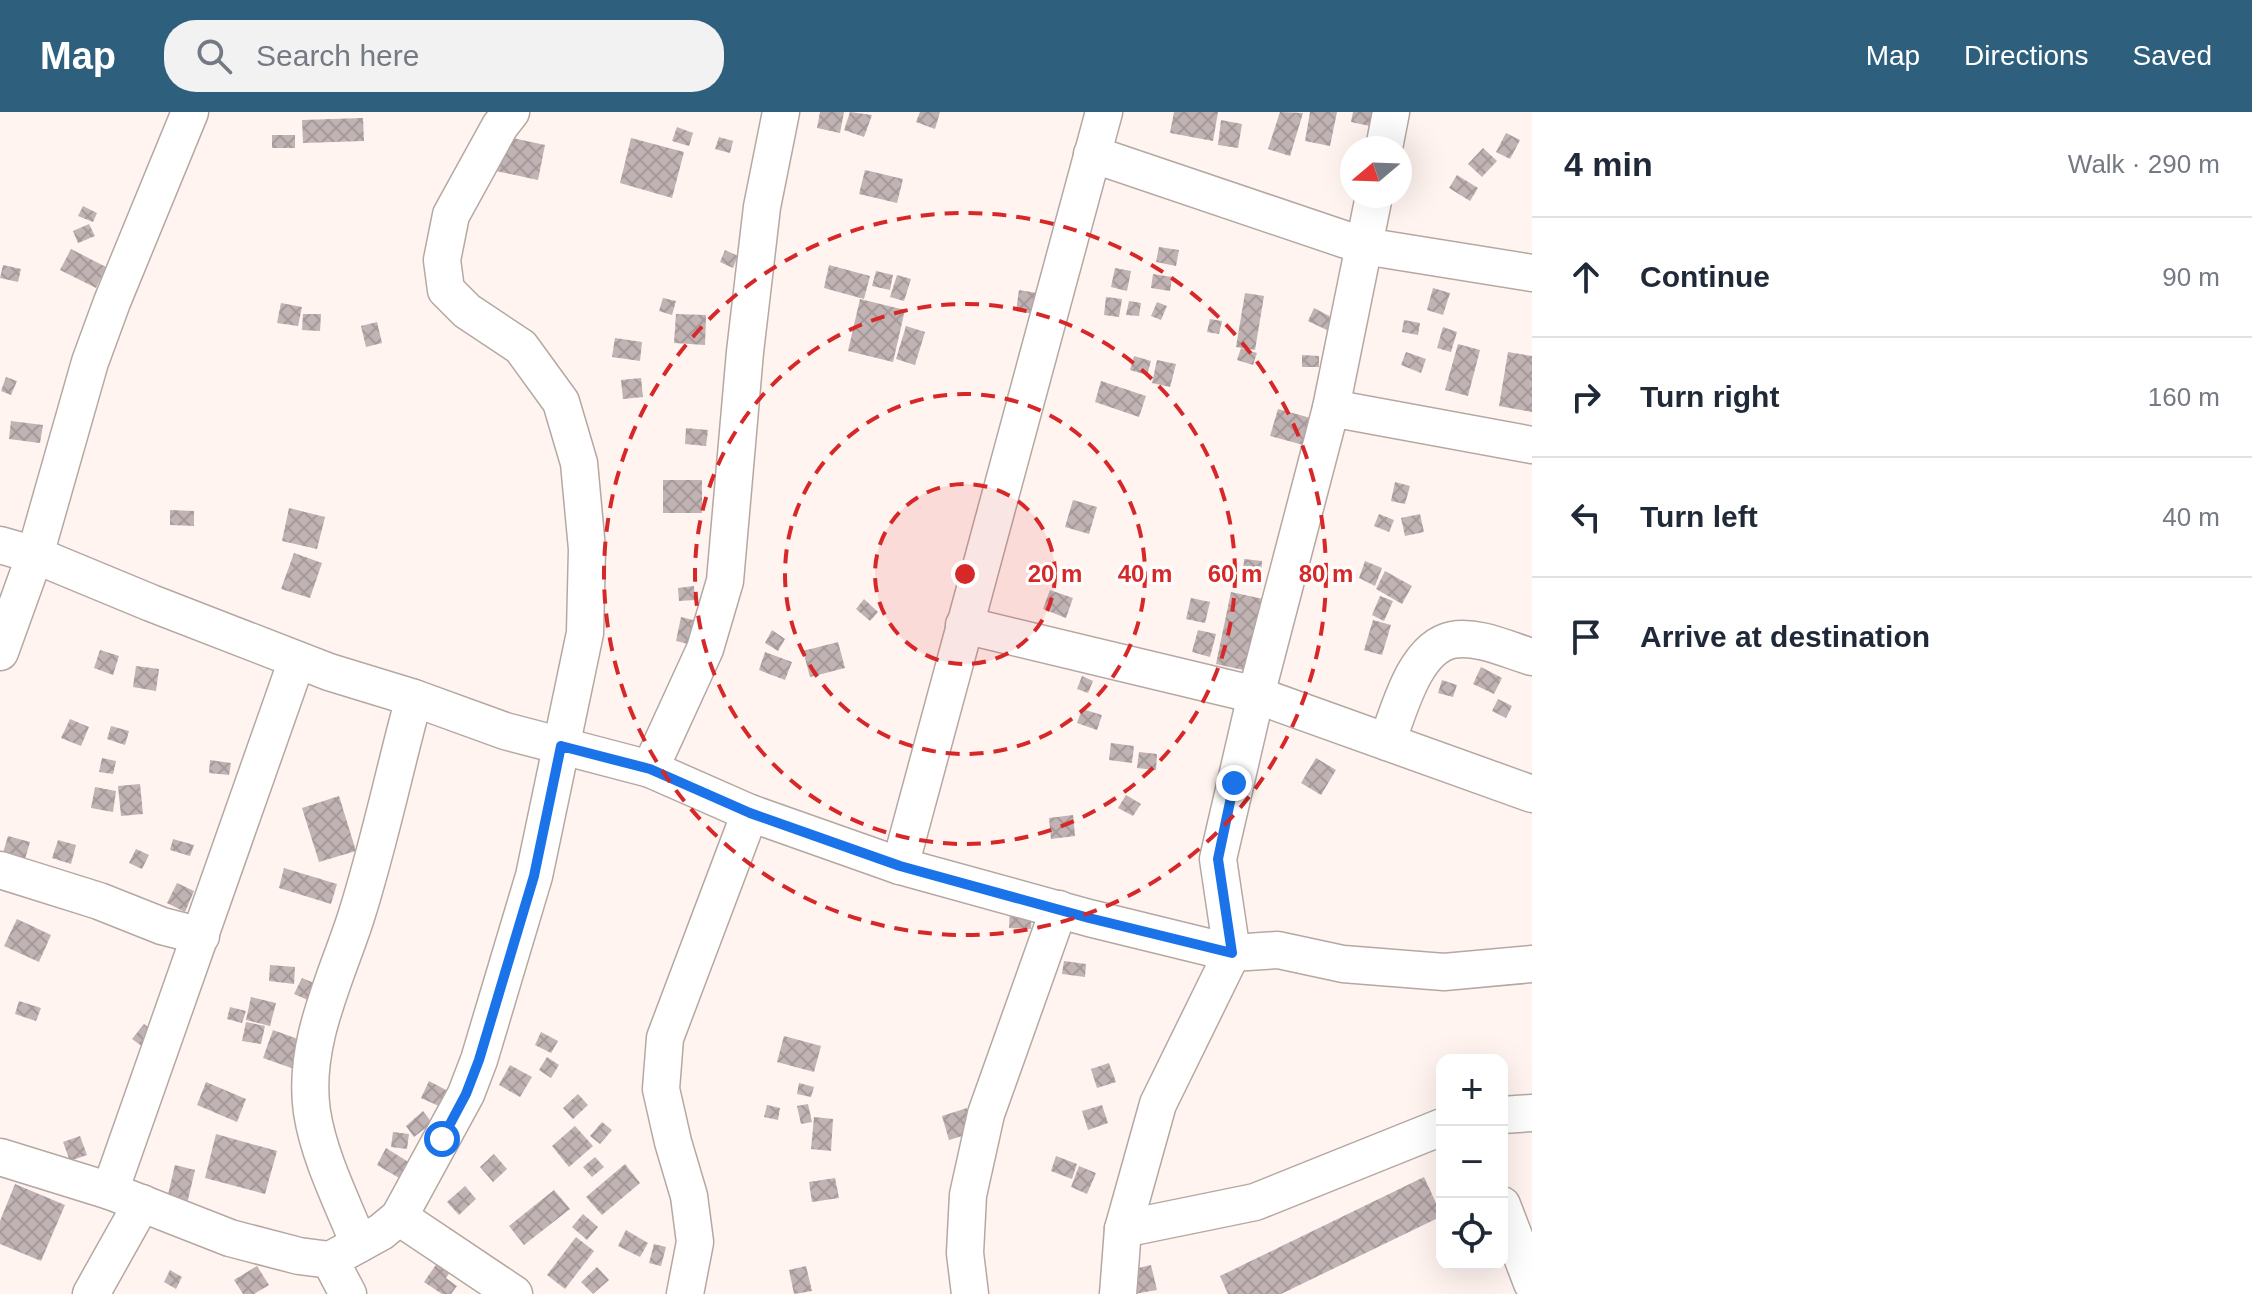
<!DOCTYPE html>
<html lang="en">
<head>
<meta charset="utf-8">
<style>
	:root { --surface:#fff; --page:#f2f2f3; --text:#1f2937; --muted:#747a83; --line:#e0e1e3; --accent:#2e607e }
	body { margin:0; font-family:Helvetica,sans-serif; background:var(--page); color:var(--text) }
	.controls { position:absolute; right:24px; bottom:24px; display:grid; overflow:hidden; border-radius:16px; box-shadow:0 8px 32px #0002 }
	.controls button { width:72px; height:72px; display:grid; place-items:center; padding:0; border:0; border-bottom:2px solid var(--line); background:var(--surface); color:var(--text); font:40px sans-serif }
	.compass { position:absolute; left:1340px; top:24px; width:72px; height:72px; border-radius:50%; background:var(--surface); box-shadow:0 8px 32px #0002; rotate:251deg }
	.stop { position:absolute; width:24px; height:24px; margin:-18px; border:6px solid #1a73e8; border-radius:50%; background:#fff }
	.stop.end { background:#1a73e8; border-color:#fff; box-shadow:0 2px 8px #0008 }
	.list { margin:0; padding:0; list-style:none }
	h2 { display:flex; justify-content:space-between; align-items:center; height:104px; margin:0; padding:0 32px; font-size:34px }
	h2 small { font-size:26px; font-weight:400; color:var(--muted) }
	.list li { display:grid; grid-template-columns:52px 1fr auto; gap:24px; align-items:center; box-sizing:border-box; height:120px; padding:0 32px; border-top:2px solid var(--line) }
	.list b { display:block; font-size:30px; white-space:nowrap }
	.list em { font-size:26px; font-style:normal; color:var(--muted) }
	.icon { flex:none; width:44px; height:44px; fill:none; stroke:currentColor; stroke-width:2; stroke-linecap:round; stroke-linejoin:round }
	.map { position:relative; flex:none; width:1532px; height:1182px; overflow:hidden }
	header { display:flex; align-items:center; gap:48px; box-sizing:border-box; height:112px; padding:0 40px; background:var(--accent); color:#fff }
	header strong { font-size:38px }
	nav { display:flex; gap:44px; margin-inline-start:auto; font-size:28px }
	.search { width:560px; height:72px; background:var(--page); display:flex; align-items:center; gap:20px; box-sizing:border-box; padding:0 28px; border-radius:32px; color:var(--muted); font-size:30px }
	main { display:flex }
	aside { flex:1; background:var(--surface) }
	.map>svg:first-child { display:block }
</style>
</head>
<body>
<header>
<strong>Map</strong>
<div class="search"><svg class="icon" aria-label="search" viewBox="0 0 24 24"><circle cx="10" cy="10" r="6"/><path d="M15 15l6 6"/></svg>Search here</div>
<nav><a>Map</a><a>Directions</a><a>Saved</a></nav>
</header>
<main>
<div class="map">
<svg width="1532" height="1182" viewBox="0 0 1532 1182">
	<defs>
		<pattern id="building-cross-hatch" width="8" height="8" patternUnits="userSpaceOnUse" patternTransform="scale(2)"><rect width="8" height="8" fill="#c1b3b4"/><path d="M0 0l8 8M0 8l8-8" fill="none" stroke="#a5999a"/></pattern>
	</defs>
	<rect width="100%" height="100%" fill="#fff4ef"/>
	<!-- building -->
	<g fill="url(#building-cross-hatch)">
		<path d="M820 0H844L840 21 817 16Z"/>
		<path d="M850 0 872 3 864 25 844 18Z"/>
		<path d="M920 0H940L935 17 916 10Z"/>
		<path d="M1174 0H1218L1213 29 1170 21Z"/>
		<path d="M1280 0 1303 1 1290 44 1268 37Z"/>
		<path d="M1310 0H1337L1330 34 1305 29Z"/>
		<path d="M1353 0H1373L1370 14 1351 10Z"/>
		<path d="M363 6 364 29 303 31 302 8Z"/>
		<path d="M1221 8 1242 12 1238 36 1218 33Z"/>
		<path d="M677 15 693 21 689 34 672 29Z"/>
		<path d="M1506 21 1520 28 1510 47 1496 40Z"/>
		<rect x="272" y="23" width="23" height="13"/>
		<path d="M503 24 545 33 538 68 496 59Z"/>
		<path d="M719 25 733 29 730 41 715 37Z"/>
		<path d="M631 26 684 40 672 86 620 71Z"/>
		<path d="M1483 36 1497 49 1482 65 1468 52Z"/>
		<path d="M865 58 903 67 897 91 859 82Z"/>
		<path d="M1457 63 1478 76 1470 89 1449 76Z"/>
		<path d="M83 94 97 101 93 110 78 104Z"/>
		<path d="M89 112 95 124 78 131 73 119Z"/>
		<path d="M1159 135 1179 138 1176 154 1156 150Z"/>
		<path d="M71 137 106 155 96 176 60 158Z"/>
		<path d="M725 138 738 144 733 156 720 150Z"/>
		<path d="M3 153 21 157 18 170 0 166Z"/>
		<path d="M829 153 870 164 864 187 824 176Z"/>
		<path d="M1115 156 1131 159 1127 179 1111 175Z"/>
		<path d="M876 159 893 163 890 178 872 174Z"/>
		<path d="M1153 162 1172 165 1170 179 1151 176Z"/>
		<path d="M897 163 911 167 904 189 890 185Z"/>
		<path d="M1433 176 1450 181 1443 203 1427 198Z"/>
		<path d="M1019 178 1037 181 1034 202 1016 199Z"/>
		<path d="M1245 181 1264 184 1255 238 1236 235Z"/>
		<path d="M1106 185 1122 187 1119 205 1104 203Z"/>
		<path d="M663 186 676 189 672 203 659 199Z"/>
		<path d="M860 187 905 198 893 250 848 239Z"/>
		<path d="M1129 189 1141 191 1139 204 1126 203Z"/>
		<path d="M1157 190 1167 194 1161 208 1151 204Z"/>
		<path d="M281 191 302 195 298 214 277 211Z"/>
		<path d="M1314 196 1337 208 1331 220 1308 209Z"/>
		<path d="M303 202H321L320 219 302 218Z"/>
		<path d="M676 202 706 203 705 233 674 231Z"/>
		<path d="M1210 207 1222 209 1219 222 1207 220Z"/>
		<path d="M1404 208 1420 211 1418 223 1402 220Z"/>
		<path d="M377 210 382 231 366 235 361 214Z"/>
		<path d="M906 214 925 220 915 253 896 247Z"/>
		<path d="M1443 215 1457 220 1451 240 1437 236Z"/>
		<path d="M615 226 642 230 640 249 612 245Z"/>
		<path d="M1458 232 1480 238 1468 284 1445 278Z"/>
		<path d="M1241 236 1257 241 1253 253 1237 248Z"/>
		<path d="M1406 240 1426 247 1421 261 1401 253Z"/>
		<path d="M1508 240 1532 244V300L1499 294Z"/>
		<path d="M1302 243 1319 244V255H1302Z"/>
		<path d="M1134 244 1151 249 1147 263 1130 258Z"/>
		<path d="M1157 248 1176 252 1170 275 1152 271Z"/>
		<path d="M6 265 17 269 11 283 1 279Z"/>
		<path d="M641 266 643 285 623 287 621 268Z"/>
		<path d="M1101 269 1146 284 1139 305 1095 290Z"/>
		<path d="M1278 297 1318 308 1311 335 1270 324Z"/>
		<path d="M11 309 43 313 40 331 9 327Z"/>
		<path d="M686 316 708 318 706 334 685 332Z"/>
		<rect x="663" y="368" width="39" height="33"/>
		<path d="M1395 370 1410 374 1405 392 1391 389Z"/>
		<path d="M1073 388 1097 395 1089 422 1065 415Z"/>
		<path d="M289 396 325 405 317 437 282 429Z"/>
		<path d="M170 398 194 399V414L170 413Z"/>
		<path d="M1379 402 1394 408 1389 420 1374 414Z"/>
		<path d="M1420 402 1424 420 1405 424 1401 406Z"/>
		<path d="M294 441 322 451 310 486 281 477Z"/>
		<path d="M1244 447 1262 449 1261 464 1243 463Z"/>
		<path d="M1365 449 1382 456 1375 474 1359 466Z"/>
		<path d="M1385 459 1412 474 1402 492 1376 477Z"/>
		<path d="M694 474 695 488 679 489 678 476Z"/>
		<path d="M1050 478 1073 486 1066 506 1043 497Z"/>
		<path d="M1231 480 1272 489 1257 561 1216 552Z"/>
		<path d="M1380 484 1393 489 1384 509 1372 503Z"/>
		<path d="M1191 486 1210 490 1205 511 1186 507Z"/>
		<path d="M864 487 878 500 870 509 856 497Z"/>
		<path d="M681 505 701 510 696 534 676 529Z"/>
		<path d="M1373 508 1391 513 1382 543 1364 538Z"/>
		<path d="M772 518 785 527 778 539 765 531Z"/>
		<path d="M1198 518 1216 522 1210 545 1192 540Z"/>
		<path d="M838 530 845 556 810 565 803 539Z"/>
		<path d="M100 538 119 544 113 563 94 556Z"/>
		<path d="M765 540 792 550 785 568 759 558Z"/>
		<path d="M136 554 159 557 156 579 133 575Z"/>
		<path d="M1481 555 1502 566 1494 582 1473 572Z"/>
		<path d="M1082 564 1093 569 1088 581 1077 577Z"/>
		<path d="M1442 568 1457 573 1453 585 1438 581Z"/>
		<path d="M1498 587 1512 594 1506 606 1492 599Z"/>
		<path d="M1082 597 1102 603 1097 618 1077 611Z"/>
		<path d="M70 607 89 615 81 634 61 626Z"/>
		<path d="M111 614 129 619 125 633 107 627Z"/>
		<path d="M1111 631 1134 634 1132 651 1109 648Z"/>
		<path d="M1139 640 1157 642 1156 658 1137 656Z"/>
		<path d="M102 646 116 649 113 662 99 660Z"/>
		<path d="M1316 646 1336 658 1321 683 1301 671Z"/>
		<path d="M210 648 231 651 229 663 209 661Z"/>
		<path d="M140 672 143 702 121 704 118 674Z"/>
		<path d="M95 675 116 679 113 700 91 696Z"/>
		<path d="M1126 683 1141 692 1133 704 1118 696Z"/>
		<path d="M339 684 356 739 319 750 302 696Z"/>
		<path d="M1073 703 1075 724 1051 727 1049 706Z"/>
		<path d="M8 724 30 730 25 747 3 741Z"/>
		<path d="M173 727 194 733 190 744 170 738Z"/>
		<path d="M58 728 76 733 71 752 52 746Z"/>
		<path d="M136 737 149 743 142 757 129 751Z"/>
		<path d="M284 756 337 772 331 792 279 776Z"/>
		<path d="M177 771 194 779 185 800 167 791Z"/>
		<path d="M1010 795H1032L1031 817 1009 816Z"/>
		<path d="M17 807 51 823 39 850 4 834Z"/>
		<path d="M1064 849 1086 852 1085 865 1062 862Z"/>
		<path d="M270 853 295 855 294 872 269 869Z"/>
		<path d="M302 866 324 875 317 892 294 882Z"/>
		<path d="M251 885 276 891 270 914 246 908Z"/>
		<path d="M19 889 41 896 36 909 15 902Z"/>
		<path d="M230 895 246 899 242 911 227 907Z"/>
		<path d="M246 910 265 914 261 932 242 929Z"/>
		<path d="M144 912 154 920 143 935 132 927Z"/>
		<path d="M273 918 309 931 300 959 263 946Z"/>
		<path d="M541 920 558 929 551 941 535 933Z"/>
		<path d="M784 924 821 934 814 960 777 950Z"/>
		<path d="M547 945 559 953 551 966 539 958Z"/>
		<path d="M1109 951 1116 970 1097 976 1091 957Z"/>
		<path d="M510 953 532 965 520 985 499 973Z"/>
		<path d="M429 969 448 979 441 995 421 986Z"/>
		<path d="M206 970 246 987 237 1010 197 993Z"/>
		<path d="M799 971 814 975 811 985 797 982Z"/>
		<path d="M578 982 588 993 573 1007 563 996Z"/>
		<path d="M808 992 812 1010 801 1012 797 994Z"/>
		<path d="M767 993 780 996 778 1008 764 1005Z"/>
		<path d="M1102 993 1108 1011 1088 1018 1082 999Z"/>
		<path d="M967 996 975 1020 949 1028 942 1004Z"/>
		<path d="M423 999 432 1011 414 1025 406 1014Z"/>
		<path d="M814 1005 833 1007 831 1039 811 1037Z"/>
		<path d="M602 1010 612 1018 600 1032 590 1024Z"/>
		<path d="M575 1014 593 1034 569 1055 552 1034Z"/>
		<path d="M393 1020 409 1022 407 1037 391 1035Z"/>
		<path d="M216 1022 277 1039 265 1082 205 1066Z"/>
		<path d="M80 1024 87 1043 70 1049 63 1030Z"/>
		<path d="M386 1036 415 1054 406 1070 377 1053Z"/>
		<path d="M494 1042 507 1057 493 1070 480 1055Z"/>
		<path d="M1056 1044 1077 1052 1072 1067 1051 1059Z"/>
		<path d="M595 1045 604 1055 592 1065 583 1055Z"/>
		<path d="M625 1052 640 1071 602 1103 586 1085Z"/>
		<path d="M175 1053 195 1058 187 1092 167 1087Z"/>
		<path d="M1079 1054 1096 1061 1087 1082 1071 1075Z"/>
		<path d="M1424 1065 1442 1104 1281 1182H1228L1220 1164Z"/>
		<path d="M835 1066 839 1086 812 1090 809 1070Z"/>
		<path d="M15 1072 65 1093 41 1149 0 1132V1109Z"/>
		<path d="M465 1074 476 1087 459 1103 447 1090Z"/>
		<path d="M554 1078 570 1097 524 1133 509 1114Z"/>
		<path d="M583 1102 598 1115 587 1128 572 1115Z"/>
		<path d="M626 1118 648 1131 640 1145 618 1134Z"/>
		<path d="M576 1125 594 1139 565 1177 547 1163Z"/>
		<path d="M654 1132 666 1135 661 1154 649 1151Z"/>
		<path d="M442 1144 455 1153 446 1166 457 1174 451 1182H442L424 1170Z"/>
		<path d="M1151 1153 1157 1178 1134 1182 1129 1158Z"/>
		<path d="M257 1154 269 1173 254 1182H243L234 1168Z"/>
		<path d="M806 1154 812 1179 794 1182 789 1158Z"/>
		<path d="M597 1155 609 1168 593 1182 581 1170Z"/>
		<path d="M170 1158 182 1165 176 1177 164 1170Z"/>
	</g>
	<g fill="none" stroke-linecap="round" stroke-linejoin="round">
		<defs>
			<g id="street">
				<path d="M1384 36 1391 0"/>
				<path d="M1092 42 1364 134 1532 161"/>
				<path d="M1331 296 1532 333"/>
				<path d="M0 433 35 443 151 491 329 560 414 586 505 619 650 657 750 701 900 754 1089 806 1232 841 1278 838 1343 852 1444 860 1532 852"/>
				<path d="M964 513 1256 583 1532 682"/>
				<path d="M0 540 35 443 90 250 112 190 190 0"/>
				<path d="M1387 630C1399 599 1414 536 1452 528 1478 523 1508 538 1532 545"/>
				<path d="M650 657 705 537 725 469 745 240 762 95 781 0"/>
				<path d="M900 754 1104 0"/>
				<path d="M0 758 99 789 162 814 201 824"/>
				<path d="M1502 1003 1532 1001"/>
				<path d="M0 1045 110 1079 230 1126 299 1144 330 1148 381 1120 399 1105 466 982 479 948 534 764 585 521 587 437 579 351 561 290 521 235 467 199 446 178 442 148 451 103 500 14 511 0"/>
				<path d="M110 1079 297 548"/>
				<path d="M1502 1093 1532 1171"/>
				<path d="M399 1105 514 1182"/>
				<path d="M1123 1117 1255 1090 1442 1015"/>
				<path d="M359 1132C342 1090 319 1045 312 1000 302 932 336 867 356 805 379 733 394 659 414 586"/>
				<path d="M330 1148 348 1182"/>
				<path d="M91 1182 142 1091"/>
				<path d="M685 1182 695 1130 689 1084 673 1030 661 977 665 926 750 701"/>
				<path d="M970 1182 965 1141 968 1083 986 1002 1059 797"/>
				<path d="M1118 1182 1123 1117 1158 992 1232 841 1218 747 1256 583 1331 296 1374 84"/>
			</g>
		</defs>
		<!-- street casing -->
		<use href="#street" stroke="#b5a8a3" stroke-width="39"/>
		<!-- street -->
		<use href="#street" stroke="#fff" stroke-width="36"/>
	</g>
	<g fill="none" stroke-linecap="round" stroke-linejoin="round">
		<!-- route -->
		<path stroke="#1a73e8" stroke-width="10" d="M442 1027 466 982 479 948 534 764 561 634 650 657 750 701 900 754 1089 806 1232 841 1218 747 1234 671"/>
	</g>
	<!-- distance rings -->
	<circle cx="965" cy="462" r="90" fill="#d62828" fill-opacity=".12"/>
	<g fill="none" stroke="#d62828" stroke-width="4" stroke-dasharray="14 10">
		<circle cx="965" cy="462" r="90"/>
		<circle cx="965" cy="462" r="180"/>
		<circle cx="965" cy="462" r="270"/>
		<circle cx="965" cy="462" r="361"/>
	</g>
	<circle cx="965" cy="462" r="12" fill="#d62828" stroke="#fff" stroke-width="4"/>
	<g font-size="24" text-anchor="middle" font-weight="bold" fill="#d62828" stroke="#fff" stroke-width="6" stroke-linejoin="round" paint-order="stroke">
		<text x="1055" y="470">20 m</text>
		<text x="1145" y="470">40 m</text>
		<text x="1235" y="470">60 m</text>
		<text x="1326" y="470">80 m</text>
	</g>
</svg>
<div class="controls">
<button>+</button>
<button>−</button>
<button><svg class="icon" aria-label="locate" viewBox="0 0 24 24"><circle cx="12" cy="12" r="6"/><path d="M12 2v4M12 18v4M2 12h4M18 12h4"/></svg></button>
</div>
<svg class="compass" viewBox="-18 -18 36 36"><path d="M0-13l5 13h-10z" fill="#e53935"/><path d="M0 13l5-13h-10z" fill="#747a83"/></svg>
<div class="stop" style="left:442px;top:1027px"></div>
<div class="stop end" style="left:1234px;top:671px"></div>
</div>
<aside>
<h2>4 min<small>Walk · 290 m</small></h2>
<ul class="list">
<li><svg class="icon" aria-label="ahead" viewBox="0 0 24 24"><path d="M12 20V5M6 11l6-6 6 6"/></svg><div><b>Continue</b></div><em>90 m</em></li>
<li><svg class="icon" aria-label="right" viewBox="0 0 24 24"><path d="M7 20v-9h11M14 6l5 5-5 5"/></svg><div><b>Turn right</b></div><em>160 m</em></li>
<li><svg class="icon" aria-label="left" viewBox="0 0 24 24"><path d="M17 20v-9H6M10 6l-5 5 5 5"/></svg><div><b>Turn left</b></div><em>40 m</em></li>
<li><svg class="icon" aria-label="arrive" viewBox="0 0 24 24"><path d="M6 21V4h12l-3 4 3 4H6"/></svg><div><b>Arrive at destination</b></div></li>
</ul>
</aside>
</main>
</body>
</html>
